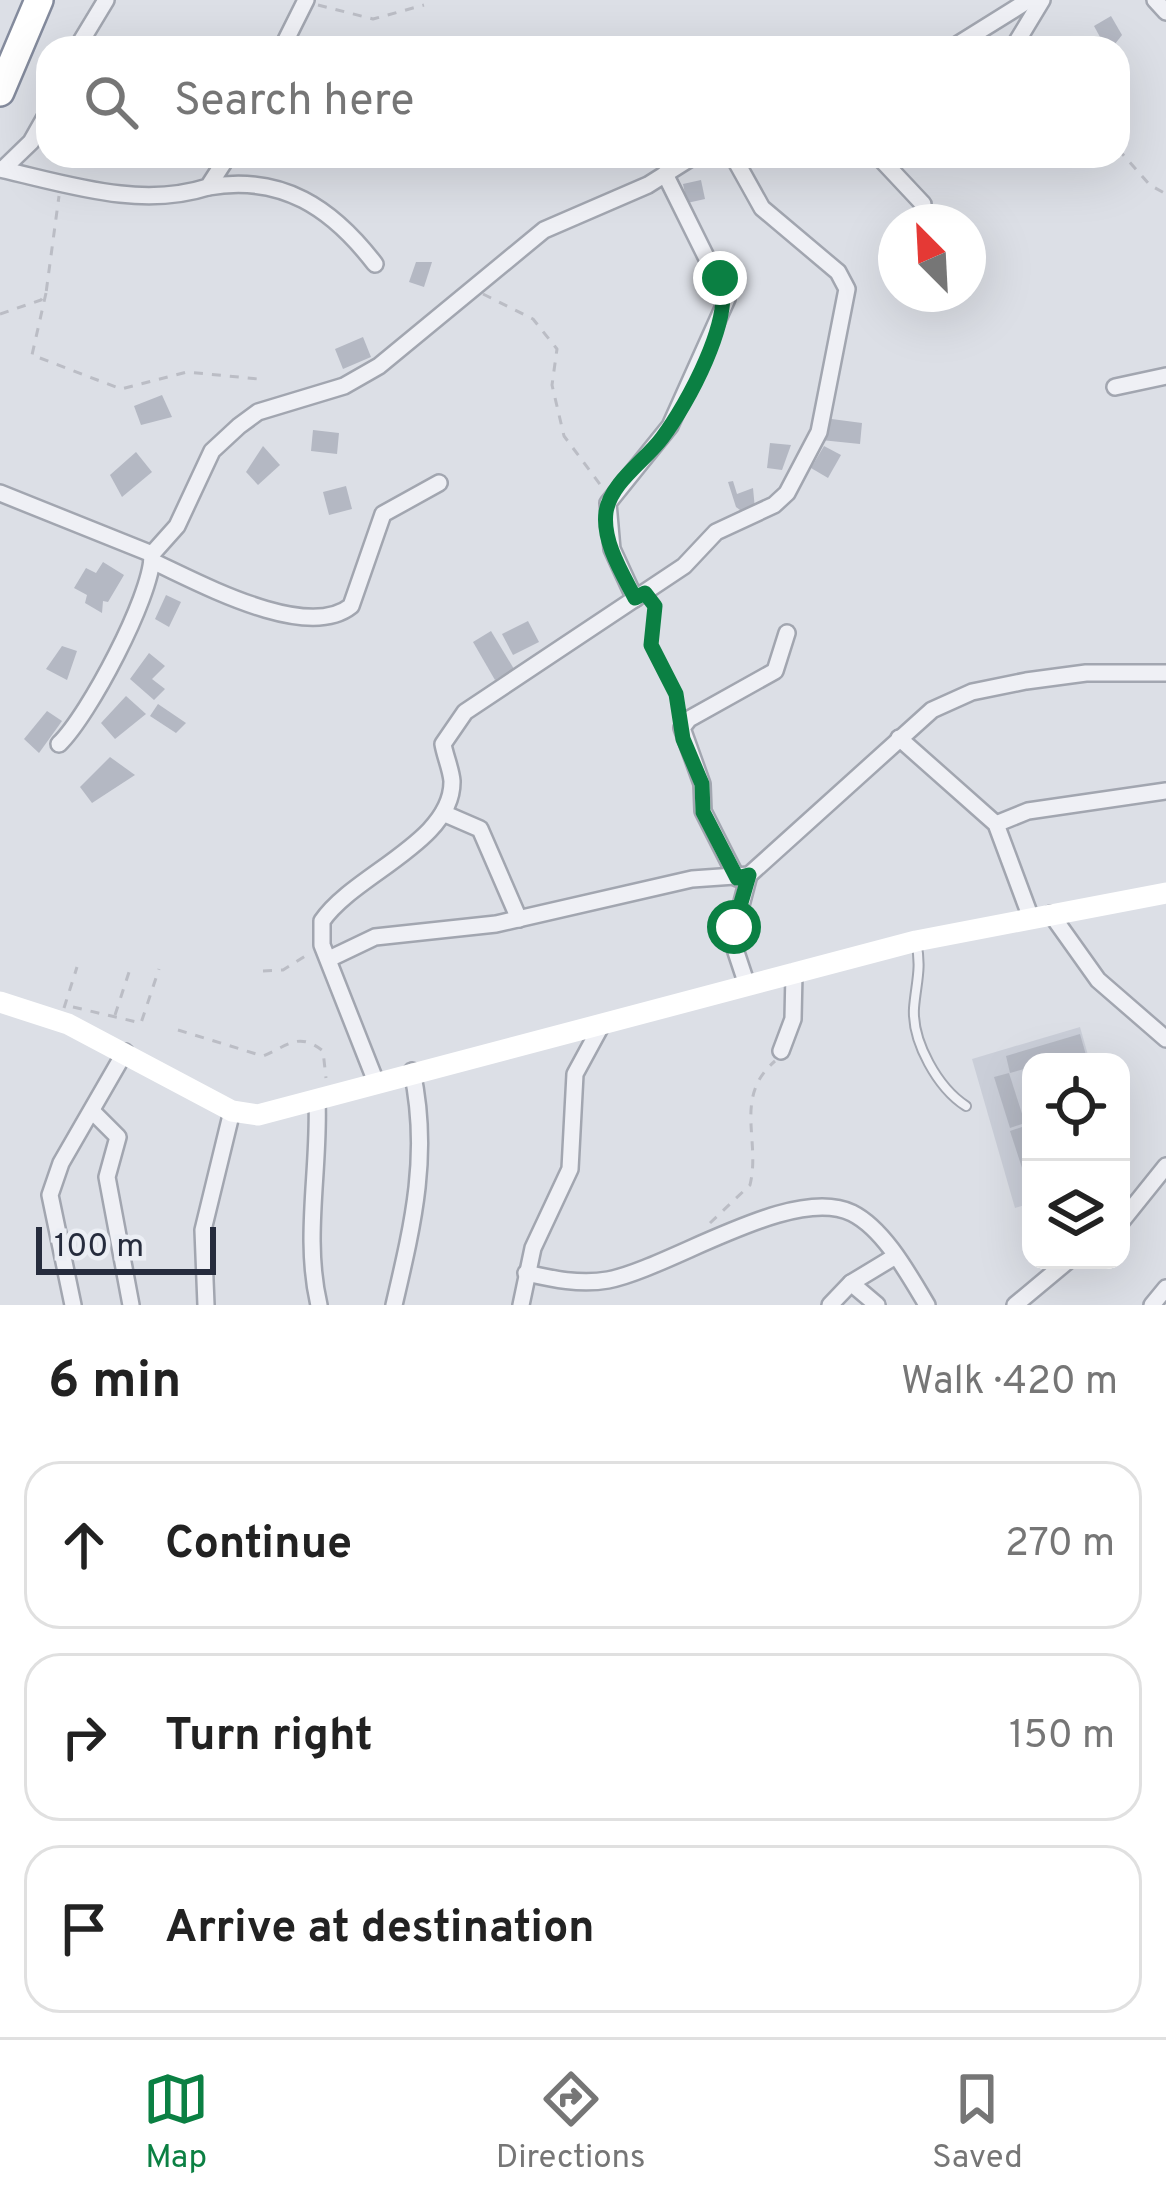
<!DOCTYPE html>
<html lang="en">
<head>
<meta charset="utf-8">
<style>
	:root { --surface:#fff; --page:#f2f2f2; --text:#222; --muted:#767676; --line:#e0e0e0; --accent:#0b8043 }
	body { margin:0; font-family:Overpass,sans-serif; background:var(--page); color:var(--text) }
	.controls { position:absolute; right:36px; bottom:36px; display:grid; overflow:hidden; border-radius:24px; box-shadow:0 12px 48px #0002 }
	.controls button { width:108px; height:108px; display:grid; place-items:center; padding:0; border:0; border-bottom:3px solid var(--line); background:var(--surface); color:var(--text); font:60px sans-serif }
	.compass { position:absolute; left:878px; top:204px; width:108px; height:108px; border-radius:50%; background:var(--surface); box-shadow:0 12px 48px #0002; rotate:336deg }
	.scale { position:absolute; left:36px; bottom:30px; width:180px; box-sizing:border-box; padding-left:12px; border:6px solid #262c3d; border-top:0; font-size:33px; line-height:42px; white-space:nowrap; color:#262c3d; -webkit-text-stroke:9px #ebeef4; paint-order:stroke }
	.stop { position:absolute; width:36px; height:36px; margin:-27px; border:9px solid #0b8043; border-radius:50%; background:#fff }
	.stop.end { background:#0b8043; border-color:#fff; box-shadow:0 3px 12px #0008 }
	.list { margin:0; padding:0; list-style:none }
	h2 { display:flex; justify-content:space-between; align-items:center; height:156px; margin:0; padding:0 48px; font-size:51px }
	h2 small { font-size:39px; font-weight:400; color:var(--muted) }
	.list li { display:grid; grid-template-columns:78px 1fr auto; gap:36px; align-items:center; box-sizing:border-box; height:168px; margin:0 24px 24px; padding:0 24px; border:3px solid var(--line); border-radius:36px }
	.list b { display:block; font-size:45px; white-space:nowrap }
	.list em { font-size:39px; font-style:normal; color:var(--muted) }
	.icon { flex:none; width:66px; height:66px; fill:none; stroke:currentColor; stroke-width:2; stroke-linecap:round; stroke-linejoin:round }
	.map { position:relative; flex:none; width:1166px; height:1305px; overflow:hidden }
	.search { position:absolute; background:var(--surface); box-shadow:0 12px 48px #0002; left:36px; right:36px; top:36px; height:132px; display:flex; align-items:center; gap:30px; box-sizing:border-box; padding:0 42px; border-radius:36px; color:var(--muted); font-size:45px }
	.sheet { height:732px; background:var(--surface) }
	nav { display:flex; justify-content:space-around; align-items:center; box-sizing:border-box; height:168px; border-top:3px solid var(--line); background:var(--surface); font-size:33px; color:var(--muted) }
	nav a { display:grid; justify-items:center; gap:6px }
	nav .on { color:var(--accent) }
	.map>svg:first-child { display:block }
</style>
</head>
<body>
<div class="map">
<svg width="1166" height="1305" viewBox="0 0 1166 1305">
	<rect width="100%" height="100%" fill="#dcdfe6"/>
	<!-- built -->
	<path fill="#caced8" d="M1080 1027 1090 1062H1031V1203L1015 1208 972 1059Z"/>
	<!-- building -->
	<g fill="#b4b8c3">
		<path d="M1111 16 1122 35 1115 44 1100 37 1094 26Z"/>
		<path d="M701 180 705 199 687 203 683 184Z"/>
		<path d="M416 262H432L424 287 409 282Z"/>
		<path d="M363 337 371 357 343 369 335 349Z"/>
		<path d="M162 395 172 417 141 425 134 406Z"/>
		<path d="M824 418 862 423 860 444 821 440Z"/>
		<path d="M313 430 339 433 337 454 311 451Z"/>
		<path d="M770 443 791 445 782 470 767 468Z"/>
		<path d="M263 446 280 465 258 485 246 472Z"/>
		<path d="M824 446 841 455 828 478 811 468Z"/>
		<path d="M136 452 152 472 122 497 110 475Z"/>
		<path d="M733 481 737 494 753 488 755 509 744 513 736 507 728 482Z"/>
		<path d="M346 486 352 509 329 515 323 492Z"/>
		<path d="M103 562 124 575 108 602 103 601 102 613 85 603 87 595 74 588 86 568 96 573Z"/>
		<path d="M166 595 181 602 169 627 155 619Z"/>
		<path d="M528 621 539 642 513 655 502 634Z"/>
		<path d="M491 631 514 669 495 680 473 642Z"/>
		<path d="M62 646 77 651 67 680 46 669Z"/>
		<path d="M149 653 165 666 152 679 165 689 154 700 130 679Z"/>
		<path d="M126 696 146 714 115 739 101 723Z"/>
		<path d="M158 704 186 723 176 733 150 716Z"/>
		<path d="M47 711 62 721 39 753 24 739Z"/>
		<path d="M110 757 135 775 92 803 80 787Z"/>
		<path d="M1080 1034 1088 1062H1070L1068 1056 1031 1062V1067L1010 1073 1006 1056Z"/>
		<path d="M1009 1073 1025 1123 1010 1128 994 1077Z"/>
		<path d="M1028 1125 1031 1178 1026 1180 1010 1131Z"/>
	</g>
	<g fill="none" stroke-linecap="round" stroke-linejoin="round">
		<defs>
			<path id="lane" d="M916 942C922 968 916 983 914 1008 912 1042 938 1088 966 1106"/>
			<g id="street">
				<path d="M1155 0 1166 12"/>
				<path d="M77 48 106 0"/>
				<path d="M282 48 306 0"/>
				<path d="M952 48 1029 0"/>
				<path d="M1013 48 1042 0"/>
				<path d="M878 156 923 204"/>
				<path d="M0 169C67 184 140 209 208 187L228 156"/>
				<path d="M3 169 31 142 48 112"/>
				<path d="M208 187C282 174 332 208 375 264"/>
				<path d="M1115 387 1166 376"/>
				<path d="M0 493 152 554 177 526 212 451 239 426 258 412 344 386 379 366 544 230 648 185 694 156"/>
				<path d="M152 561C198 582 306 642 351 606L383 514 439 483"/>
				<path d="M635 599 612 549 608 503 670 426 727 299 665 174"/>
				<path d="M899 738 996 824 1031 918"/>
				<path d="M59 744C89 715 151 597 152 557"/>
				<path d="M443 813 480 829 519 919"/>
				<path d="M996 824 1028 811 1166 791"/>
				<path d="M737 878 703 811 702 784 682 728 689 719 775 671 787 633"/>
				<path d="M1051 914 1098 980 1166 1039"/>
				<path d="M329 959 375 937 496 924 692 879 749 875 932 710 972 692 1026 681 1086 673H1166"/>
				<path d="M747 985 732 940 749 875"/>
				<path d="M781 1051 793 1019 794 973"/>
				<path d="M376 1082 322 945V921C354 874 453 842 452 781 451 769 445 756 443 744L465 712 684 566 716 532 774 505 787 493 819 432 847 289 838 272 762 208 733 156"/>
				<path d="M317 1100C320 1168 303 1238 319 1305"/>
				<path d="M93 1112 118 1137 107 1177 131 1305"/>
				<path d="M1121 1222 1166 1166"/>
				<path d="M526 1273C553 1279 580 1285 608 1280 670 1268 792 1184 852 1213 884 1229 909 1275 927 1305"/>
				<path d="M851 1283 877 1305"/>
				<path d="M73 1305 50 1195 61 1163 125 1052"/>
				<path d="M206 1305 203 1230 232 1111"/>
				<path d="M394 1305C413 1224 430 1154 412 1071"/>
				<path d="M521 1305 533 1248 570 1169 575 1074 600 1028"/>
				<path d="M830 1305 851 1283 894 1257"/>
				<path d="M1015 1305 1069 1260"/>
				<path d="M1152 1305 1166 1288"/>
			</g>
			<path id="highway" d="M0 92 39 0"/>
		</defs>
		<!-- lane casing -->
		<use href="#lane" stroke="#a2a6b0" stroke-width="12"/>
		<!-- street casing -->
		<use href="#street" stroke="#a2a6b0" stroke-width="20"/>
		<!-- highway casing -->
		<use href="#highway" stroke="#848b9d" stroke-width="32"/>
		<!-- path -->
		<g stroke="#bbbdc5" stroke-width="3" stroke-dasharray="9 9" stroke-linecap="butt">
			<path d="M318 5 373 19 424 5"/>
			<path d="M982 43 998 48"/>
			<path d="M1118 149 1150 185 1166 194"/>
			<path d="M46 293 32 355 121 389 187 372 258 379"/>
			<path d="M483 294 533 319 557 349 552 385 564 436 602 487"/>
			<path d="M0 314 41 300 46 293 59 196"/>
			<path d="M653 602 657 615 651 645 680 709"/>
			<path d="M263 971 283 970 310 953"/>
			<path d="M73 1007 141 1023 159 969"/>
			<path d="M64 1008 77 967"/>
			<path d="M115 1015 131 966"/>
			<path d="M178 1030 263 1056C288 1046 298 1031 323 1051L326 1078"/>
			<path d="M710 1223 750 1185C761 1140 733 1097 775 1061"/>
		</g>
		<!-- lane -->
		<use href="#lane" stroke="#eff0f5" stroke-width="8"/>
		<!-- street -->
		<use href="#street" stroke="#eff0f5" stroke-width="15"/>
		<!-- secondary -->
		<path stroke="#fff" stroke-width="21" d="M0 1002 68 1024 232 1111 258 1115 916 941 1166 893"/>
		<!-- highway -->
		<use href="#highway" stroke="#fff" stroke-width="27"/>
	</g>
	<g fill="none" stroke-linecap="round" stroke-linejoin="round">
		<!-- route -->
		<path stroke="#0b8043" stroke-width="15" d="M720 278C735 317 687 405 662 438 645 461 611 482 606 512 602 541 622 573 635 598L645 593 655 606 651 645 676 694 683 739 702 784 703 812 737 878 749 875 734 927"/>
	</g>
</svg>
<div class="controls">
<button><svg class="icon" aria-label="locate" viewBox="0 0 24 24"><circle cx="12" cy="12" r="6"/><path d="M12 2v4M12 18v4M2 12h4M18 12h4"/></svg></button>
<button><svg class="icon" aria-label="layers" viewBox="0 0 24 24"><path d="M12 4l9 5-9 5-9-5zM3 14l9 5 9-5"/></svg></button>
</div>
<svg class="compass" viewBox="-18 -18 36 36"><path d="M0-13l5 13h-10z" fill="#e53935"/><path d="M0 13l5-13h-10z" fill="#767676"/></svg>
<div class="scale">100 m</div>
<div class="stop" style="left:734px;top:927px"></div>
<div class="stop end" style="left:720px;top:278px"></div>
<div class="search"><svg class="icon" aria-label="search" viewBox="0 0 24 24"><circle cx="10" cy="10" r="6"/><path d="M15 15l6 6"/></svg>Search here</div>
</div>
<section class="sheet">
<h2>6 min<small>Walk · 420 m</small></h2>
<ul class="list">
<li><svg class="icon" aria-label="ahead" viewBox="0 0 24 24"><path d="M12 20V5M6 11l6-6 6 6"/></svg><div><b>Continue</b></div><em>270 m</em></li>
<li><svg class="icon" aria-label="right" viewBox="0 0 24 24"><path d="M7 20v-9h11M14 6l5 5-5 5"/></svg><div><b>Turn right</b></div><em>150 m</em></li>
<li><svg class="icon" aria-label="arrive" viewBox="0 0 24 24"><path d="M6 21V4h12l-3 4 3 4H6"/></svg><div><b>Arrive at destination</b></div></li>
</ul>
</section>
<nav>
<a class="on"><svg class="icon" aria-label="map" viewBox="0 0 24 24"><path d="M3 6l6-2 6 2 6-2v14l-6 2-6-2-6 2zM9 4v14M15 6v14"/></svg>Map</a>
<a><svg class="icon" aria-label="directions" viewBox="0 0 24 24"><path d="M12 3l9 9-9 9-9-9zM9 14v-3h6M13 9l2 2-2 2"/></svg>Directions</a>
<a><svg class="icon" aria-label="saved" viewBox="0 0 24 24"><path d="M7 4h10v16l-5-4-5 4z"/></svg>Saved</a>
</nav>
</body>
</html>
